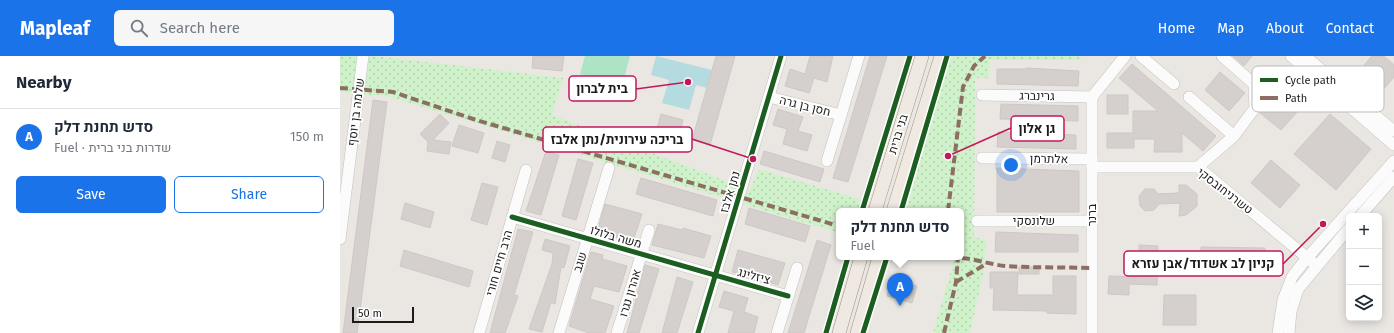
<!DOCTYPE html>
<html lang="en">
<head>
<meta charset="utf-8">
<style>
	:root { --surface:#fff; --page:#f6f6f7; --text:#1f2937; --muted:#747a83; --line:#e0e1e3; --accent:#1a73e8 }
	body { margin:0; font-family:"Fira Sans",Heebo,sans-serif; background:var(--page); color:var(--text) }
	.controls { position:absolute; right:12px; bottom:12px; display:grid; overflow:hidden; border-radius:6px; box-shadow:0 2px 10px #0003 }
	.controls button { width:36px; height:36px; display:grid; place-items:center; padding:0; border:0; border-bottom:1px solid var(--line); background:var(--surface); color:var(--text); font:20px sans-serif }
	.scale { position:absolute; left:12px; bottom:10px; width:62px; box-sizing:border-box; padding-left:4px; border:2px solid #1b1b1b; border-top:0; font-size:11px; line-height:14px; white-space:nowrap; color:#1b1b1b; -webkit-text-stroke:3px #fff; paint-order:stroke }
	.you { position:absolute; left:671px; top:109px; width:14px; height:14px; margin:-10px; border:3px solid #fff; border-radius:50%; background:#1a73e8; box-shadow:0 0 0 6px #1a73e833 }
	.badge { display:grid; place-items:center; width:26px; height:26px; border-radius:50%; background:var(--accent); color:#fff; font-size:13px; font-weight:700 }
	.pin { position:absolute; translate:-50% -33px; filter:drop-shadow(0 1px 2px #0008) }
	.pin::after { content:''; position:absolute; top:21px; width:14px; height:12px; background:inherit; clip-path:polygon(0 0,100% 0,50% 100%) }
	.popup { position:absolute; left:496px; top:152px; width:128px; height:52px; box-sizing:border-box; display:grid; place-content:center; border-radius:6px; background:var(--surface); filter:drop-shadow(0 1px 3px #0005); font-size:13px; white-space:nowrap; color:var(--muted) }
	.popup b { font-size:15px; color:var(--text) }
	.popup::after { content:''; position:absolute; left:50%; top:100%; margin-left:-8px; border:8px solid transparent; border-top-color:var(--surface) }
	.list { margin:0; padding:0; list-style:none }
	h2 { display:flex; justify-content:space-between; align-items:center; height:52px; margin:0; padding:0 16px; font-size:17px }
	h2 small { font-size:13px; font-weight:400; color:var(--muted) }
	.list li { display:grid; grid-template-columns:26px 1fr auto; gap:12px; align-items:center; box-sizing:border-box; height:56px; padding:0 16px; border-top:1px solid var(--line) }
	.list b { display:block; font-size:15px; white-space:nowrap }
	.list p { margin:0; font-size:13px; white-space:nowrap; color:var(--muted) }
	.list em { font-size:13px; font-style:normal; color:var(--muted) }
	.actions { display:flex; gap:8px; padding:12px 16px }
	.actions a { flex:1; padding:9px 0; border:1px solid var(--accent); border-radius:6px; text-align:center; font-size:14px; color:var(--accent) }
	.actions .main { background:var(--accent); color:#fff }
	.icon { flex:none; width:22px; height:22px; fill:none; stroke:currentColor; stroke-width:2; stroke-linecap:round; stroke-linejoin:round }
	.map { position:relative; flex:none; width:1054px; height:277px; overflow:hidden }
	header { display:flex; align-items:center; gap:24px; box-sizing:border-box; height:56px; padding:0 20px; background:var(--accent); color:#fff }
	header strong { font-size:19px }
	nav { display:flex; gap:22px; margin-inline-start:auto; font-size:14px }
	.search { width:280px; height:36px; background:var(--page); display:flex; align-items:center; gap:10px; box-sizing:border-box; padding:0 14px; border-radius:6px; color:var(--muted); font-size:15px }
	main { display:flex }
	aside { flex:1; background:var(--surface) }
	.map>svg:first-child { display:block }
</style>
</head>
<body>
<header>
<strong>Mapleaf</strong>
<div class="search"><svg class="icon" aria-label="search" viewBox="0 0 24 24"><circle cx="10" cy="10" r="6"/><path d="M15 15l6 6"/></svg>Search here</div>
<nav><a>Home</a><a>Map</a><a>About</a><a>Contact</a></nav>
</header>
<main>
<aside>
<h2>Nearby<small></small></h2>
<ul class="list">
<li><span class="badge">A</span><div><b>סדש תחנת דלק</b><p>Fuel · שדרות בני ברית</p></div><em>150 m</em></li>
</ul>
<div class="actions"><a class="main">Save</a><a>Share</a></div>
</aside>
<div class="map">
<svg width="1054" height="277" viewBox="0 0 1054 277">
	<defs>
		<pattern id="park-dots" width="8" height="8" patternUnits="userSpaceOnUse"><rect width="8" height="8" fill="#d0f2cb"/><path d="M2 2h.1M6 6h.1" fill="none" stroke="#b2cfae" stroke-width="1.8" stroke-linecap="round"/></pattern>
	</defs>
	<rect width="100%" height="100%" fill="#eae7e3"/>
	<!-- park -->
	<g fill="url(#park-dots)">
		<path d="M0 0H34L223 22 212 59 410 134 419 113 522 144 518 155H499V177L50 41 0 36Z"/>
		<path d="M610 0H738L743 4H649V22H635L634 181 646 184 644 214 630 277H593L615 201H621V155H566Z"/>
	</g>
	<!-- pitch -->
	<path fill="#ace4c5" d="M245 0H290L282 30 240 18Z"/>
	<!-- water -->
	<path fill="#b4dbe0" d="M316 0 372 14 367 32 356 29 349 54 322 47 329 24 311 19Z"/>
	<!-- building -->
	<g fill="#d5d0ce" stroke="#cdc8c4">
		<path d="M193 0H224L222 15 192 12Z"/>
		<path d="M376 0H395L370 89 352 84Z"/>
		<path d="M470 0H493L487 26 474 22 469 37 445 30 450 13 465 18Z"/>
		<path d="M530 0H547L508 126 493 122Z"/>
		<path d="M893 0H912L904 10Z"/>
		<path d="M1032 0H1044L1054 9V21L1036 42 1013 22Z"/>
		<path d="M792 8 876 80 863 95 842 77V96H814L815 83H794V92H767V77H793V55H818L779 22Z"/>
		<path d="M686 12 739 15 738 30 657 28V13H686Z"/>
		<path d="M880 16 905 37 889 55 865 34Z"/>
		<path d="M944 28 965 47 941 74 920 57Z"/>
		<rect x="767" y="39" width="21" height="19"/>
		<path d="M33 44 47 46 17 277H3Z"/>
		<path d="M661 48 738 50V65L660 63Z"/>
		<path d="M438 53 463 61 458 75 472 79 467 95 443 88 447 73 433 69Z"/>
		<path d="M100 58 109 67 93 84 111 86 109 98 87 95 88 86 80 78Z"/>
		<path d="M321 58 343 64 339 79 317 73Z"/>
		<path d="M990 58 1031 93 996 134 954 98Z"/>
		<path d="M119 69 144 77 138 97 112 90Z"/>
		<path d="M658 76 736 79V93L657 91Z"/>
		<path d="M157 85 170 89 165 106 152 102Z"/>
		<path d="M206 95 219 99 201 159 186 155Z"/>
		<path d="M424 95 484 113 480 126 420 108Z"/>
		<path d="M238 103 253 107 236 164 222 160Z"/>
		<path d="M931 104 960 129 940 152 911 127Z"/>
		<path d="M657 112 739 115V156H657Z"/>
		<path d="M301 122 377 144 373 160 296 138Z"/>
		<path d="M142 127 158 131 147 169 131 164Z"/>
		<path d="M839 129H846L857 138V150L846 159 839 160 840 147 819 148 814 154 805 155 800 150 799 140 805 133H814L818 138 839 137Z"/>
		<path d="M65 147 94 156 90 172 61 163Z"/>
		<path d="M265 148 302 158 293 185 257 177Z"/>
		<path d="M409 152 470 170 465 186 405 168Z"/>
		<path d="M318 168 342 174 343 172 371 180 364 202 312 189Z"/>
		<path d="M178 173 193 176 174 239 178 240 165 277H150Z"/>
		<path d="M656 176 738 179V196H655Z"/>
		<path d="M205 183 230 190 224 212 221 211 215 248 211 246 202 276 189 273 212 208 213 197 202 194Z"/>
		<path d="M477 184 491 189 471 254 464 277H448Z"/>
		<path d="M799 189 818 190 817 229 789 228V239L768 238 769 220 799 221Z"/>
		<path d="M861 191 925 192V219L861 218Z"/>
		<path d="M64 194 133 215 129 231 60 210Z"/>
		<path d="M398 194 445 207 438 229 392 216Z"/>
		<path d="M251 196 263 199 262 203 287 210 279 236 254 230 250 243 274 250 265 277H249L229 270Z"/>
		<path d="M305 209 319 213 299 277H287Z"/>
		<rect x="679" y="211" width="20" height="7"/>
		<path d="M650 216H678L677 239H713V220H736V258L707 257V255L653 254 654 232H650Z"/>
		<path d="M337 221 353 226 337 277H322Z"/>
		<path d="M552 223 577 230 572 247 547 240Z"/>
		<path d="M384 235 408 242 404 256 418 261 414 277H388L394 255 379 251Z"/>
		<path d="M824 239H856V269H823Z"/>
	</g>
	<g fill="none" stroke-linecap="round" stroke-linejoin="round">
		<defs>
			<g id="minor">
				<path d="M801 0 834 28"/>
				<path d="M951 0 1054 89"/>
				<path d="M965 0 1054 75"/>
				<path d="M642 39 752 41"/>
				<path d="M429 41 501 59"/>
				<path d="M752 41 785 0"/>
				<path d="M849 41 894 80"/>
				<path d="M642 102 752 103"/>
				<path d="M487 105 519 0"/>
				<path d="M752 111H858L976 209"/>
				<path d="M858 111 894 80 915 52 914 28 882 0"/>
				<path d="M1020 160 1054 121"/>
				<path d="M172 161 448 240"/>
				<path d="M637 165H752"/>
				<path d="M0 183 23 0"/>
				<path d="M139 277 186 114"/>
				<path d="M219 277 269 112"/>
				<path d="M277 277 309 174"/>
				<path d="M358 277 441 0"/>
				<path d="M437 277 457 212"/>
				<path d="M752 277V41"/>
				<path d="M938 277 943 244 952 221 967 202 1054 105"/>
				<path d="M949 277 951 255 958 233 1009 172"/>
			</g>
			<g id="major">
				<path d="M535 155 582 0"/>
				<path d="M553 155 601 0"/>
				<path d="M499 277 521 201"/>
				<path d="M517 277 539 201"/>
			</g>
		</defs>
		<!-- minor casing -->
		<use href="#minor" stroke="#c2c1bf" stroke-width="12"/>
		<!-- major casing -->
		<use href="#major" stroke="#a09280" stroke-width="14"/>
		<!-- minor -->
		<use href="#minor" stroke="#fcfbfb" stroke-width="11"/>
		<!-- major -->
		<use href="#major" stroke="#f0e9e2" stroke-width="13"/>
		<!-- quiet -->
		<g stroke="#8d6e63" stroke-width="4" stroke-dasharray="8 4" stroke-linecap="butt">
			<path d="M0 32 53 36 136 64 499 170"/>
			<path d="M608 155 623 31 634 10 645 0"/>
			<path d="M610 202C628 200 647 208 665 210 694 212 723 211 752 212"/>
			<path d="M616 226 646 208"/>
			<path d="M604 277 616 226 618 201"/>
		</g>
		<defs>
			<g id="cycleway">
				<path d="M522 155 570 0"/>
				<path d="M561 155 607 0"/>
				<path d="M172 161 448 240"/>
				<path d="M358 277 441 0"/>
				<path d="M486 277 508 201"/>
				<path d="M523 277 547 201"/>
			</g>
		</defs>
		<!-- cycleway casing -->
		<use href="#cycleway" stroke="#fff" stroke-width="8"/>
		<!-- cycleway -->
		<use href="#cycleway" stroke="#1b5e20" stroke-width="5"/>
	</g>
	<g text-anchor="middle" stroke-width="3.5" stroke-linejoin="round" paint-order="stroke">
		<!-- street labels -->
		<g font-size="12" fill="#1b1b1b" stroke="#fff">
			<text transform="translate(697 40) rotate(1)" y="4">גרינברג</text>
			<text transform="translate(465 50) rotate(14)" y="4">חסן בן גרה</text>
			<text transform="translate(16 56) rotate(-83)" y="4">שלמה בן יוסף</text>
			<text transform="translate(558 78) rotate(-73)" y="4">בני ברית</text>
			<text transform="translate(709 103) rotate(1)" y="4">אלתרמן</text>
			<text transform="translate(885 135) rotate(38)" y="4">טשרניחובסקי</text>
			<text transform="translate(390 136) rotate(-73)" y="4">נתן אלבז</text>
			<text transform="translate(752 159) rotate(-90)" y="4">ברנר</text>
			<text x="694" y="169">שלונסקי</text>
			<text transform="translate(276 181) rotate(16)" y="4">משה בלולו</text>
			<text transform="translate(240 206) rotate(-73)" y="4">שגב</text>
			<text transform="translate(159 207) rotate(-74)" y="4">הרב חיים חורי</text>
			<text transform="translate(414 220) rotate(15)" y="4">ציזלינג</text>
			<text transform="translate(290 237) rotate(-73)" y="4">אהרון נגרו</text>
		</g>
	</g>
	<!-- legend -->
	<rect x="912" y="10" width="132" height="46" rx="6" fill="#fff" stroke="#bbb" stroke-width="1"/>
	<rect x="920" y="22" width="18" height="4" fill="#1b5e20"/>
	<rect x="920" y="40" width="18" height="4" fill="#8d6e63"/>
	<g font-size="11" fill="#1b1b1b">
		<text x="945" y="28">Cycle path</text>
		<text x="945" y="46">Path</text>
	</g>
	<!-- callouts -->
	<path fill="none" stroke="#c2185b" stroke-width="1.5" d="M348 26L296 33M608 100L671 72M413 103L352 83M983 168L943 208"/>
	<g fill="#c2185b" stroke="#fff" stroke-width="1.5">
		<circle cx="348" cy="26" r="4"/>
		<circle cx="608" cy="100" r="4"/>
		<circle cx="413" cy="103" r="4"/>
		<circle cx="983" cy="168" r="4"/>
	</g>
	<g fill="#fff" stroke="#c2185b" stroke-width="1.5">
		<rect x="229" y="20" width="67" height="25" rx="4"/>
		<rect x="671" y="60" width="53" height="25" rx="4"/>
		<rect x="203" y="71" width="149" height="25" rx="4"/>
		<rect x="784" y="195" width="159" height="25" rx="4"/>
	</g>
	<g font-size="13" text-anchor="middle" font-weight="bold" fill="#1b1b1b">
		<text x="262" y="37">בית לברון</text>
		<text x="697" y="77">גן אלון</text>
		<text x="277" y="88">בריכה עירונית/נתן אלבז</text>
		<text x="863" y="212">קניון לב אשדוד/אבן עזרא</text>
	</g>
</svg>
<div class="controls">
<button>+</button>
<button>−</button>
<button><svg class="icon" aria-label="layers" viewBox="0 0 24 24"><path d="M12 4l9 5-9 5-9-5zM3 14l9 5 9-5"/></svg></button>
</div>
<div class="scale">50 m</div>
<div class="you"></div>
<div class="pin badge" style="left:560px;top:250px">A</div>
<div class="popup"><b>סדש תחנת דלק</b>Fuel</div>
</div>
</main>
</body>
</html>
